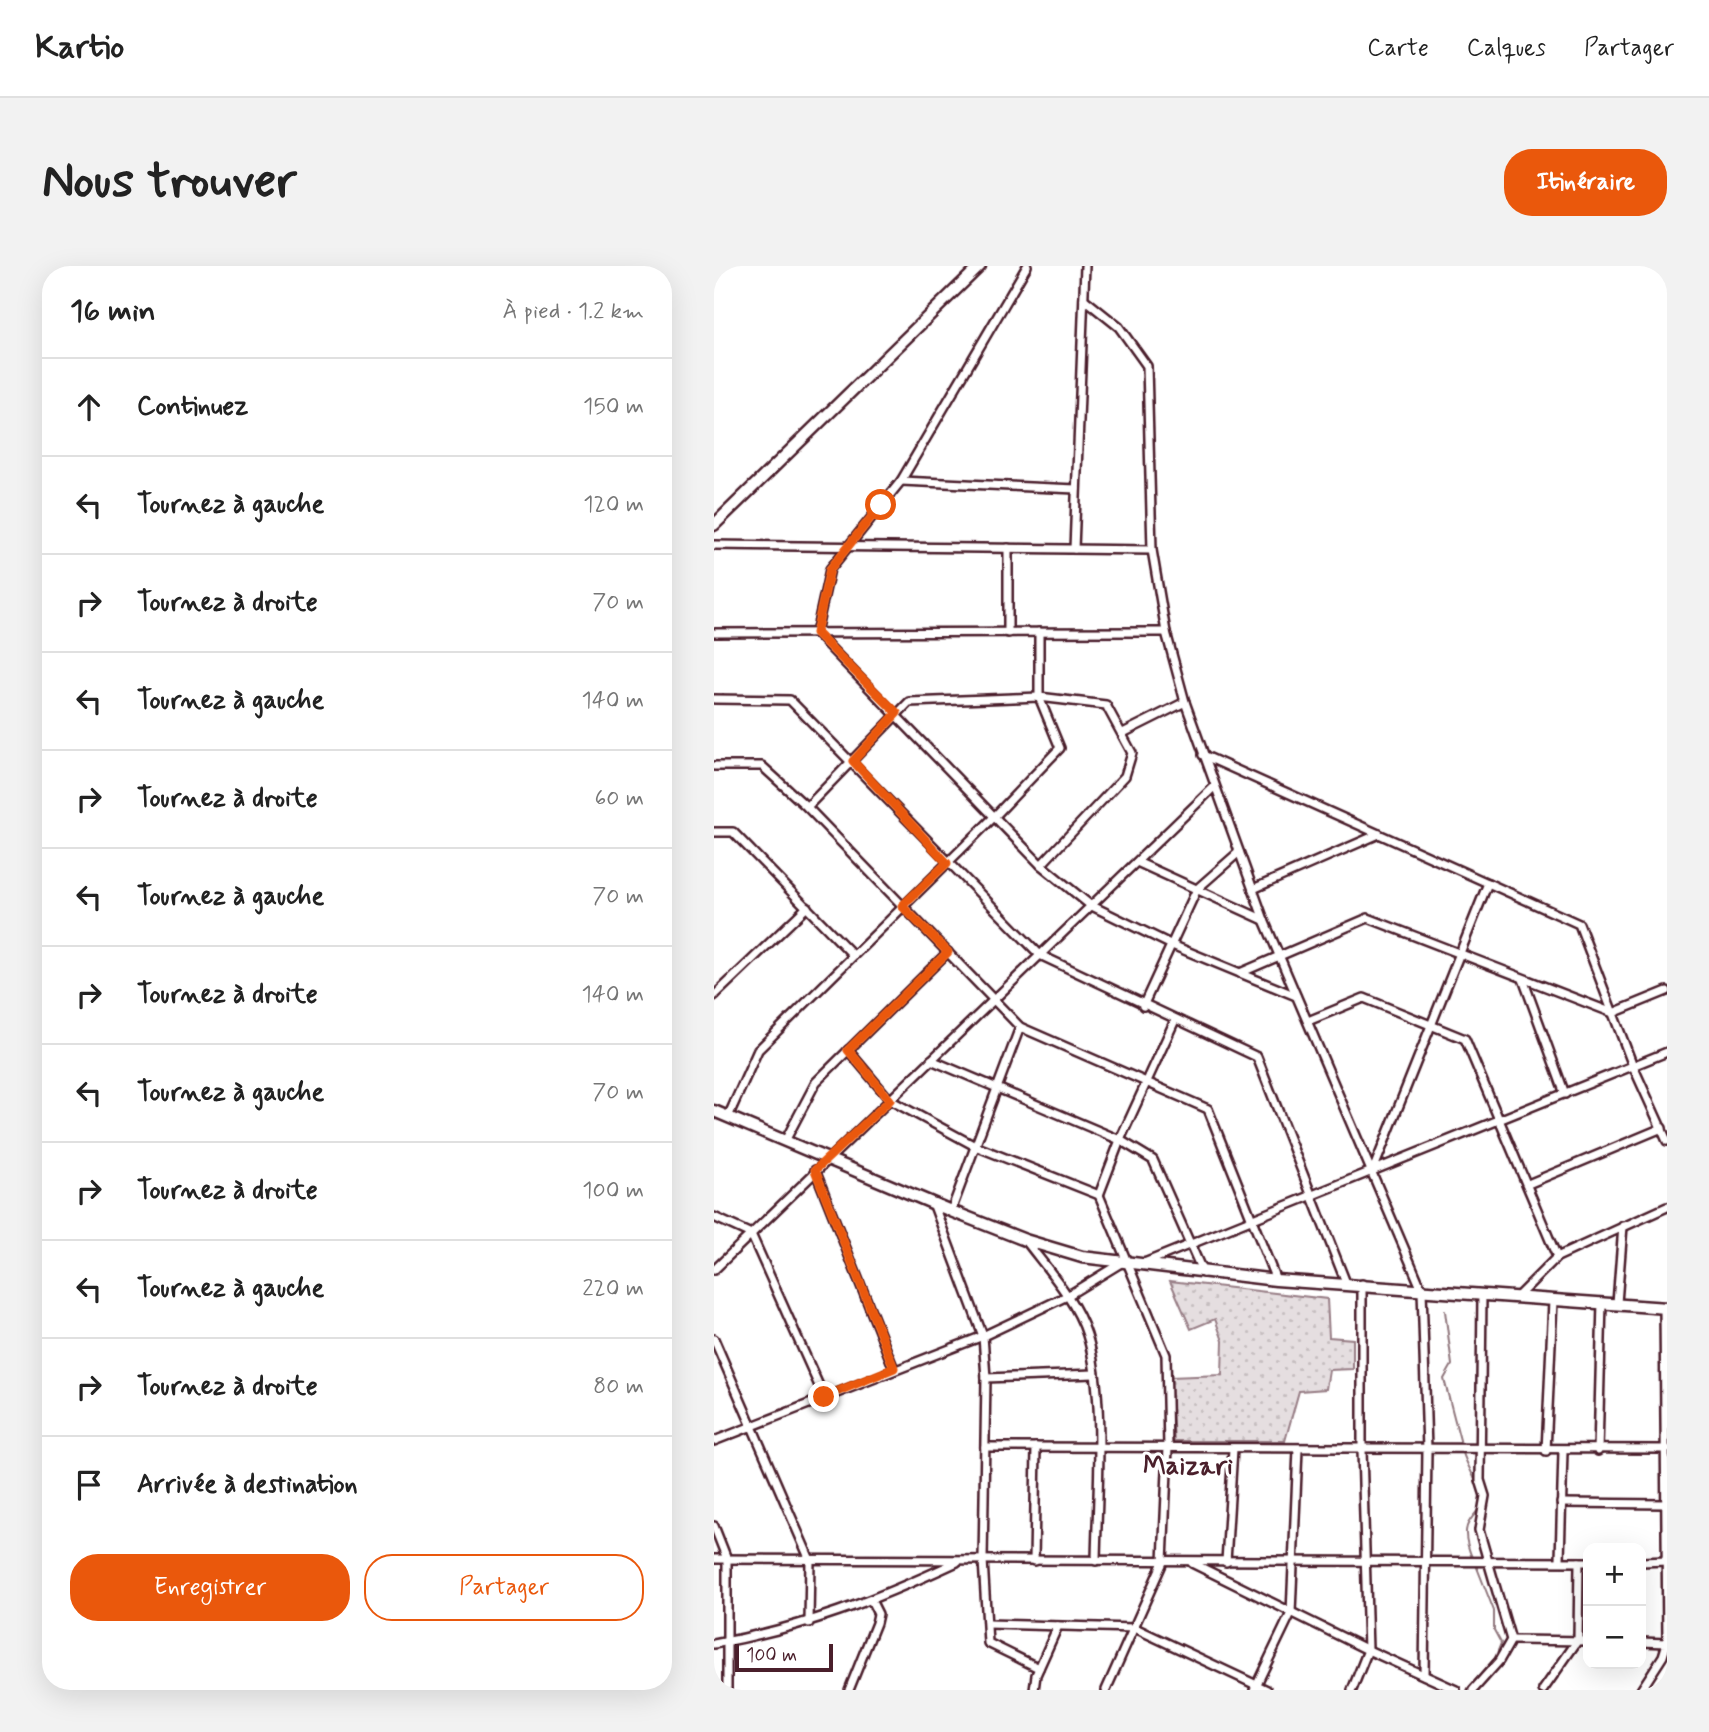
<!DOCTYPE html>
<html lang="fr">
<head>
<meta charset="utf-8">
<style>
	:root { --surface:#fff; --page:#f2f2f2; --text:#222; --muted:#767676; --line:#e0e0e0; --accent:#ea580c }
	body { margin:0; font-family:Mynerve,sans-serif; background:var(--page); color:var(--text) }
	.controls { position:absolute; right:21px; bottom:21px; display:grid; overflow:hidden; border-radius:14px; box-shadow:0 7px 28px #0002 }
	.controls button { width:63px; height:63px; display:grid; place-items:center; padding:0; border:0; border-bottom:2px solid var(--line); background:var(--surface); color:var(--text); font:35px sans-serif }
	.scale { position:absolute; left:21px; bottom:18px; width:98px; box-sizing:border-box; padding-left:7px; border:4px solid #4a1f2b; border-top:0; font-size:19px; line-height:24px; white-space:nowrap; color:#4a1f2b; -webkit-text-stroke:5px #fff; paint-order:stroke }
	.stop { position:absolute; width:21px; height:21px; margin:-16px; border:5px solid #ea580c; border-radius:50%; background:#fff }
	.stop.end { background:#ea580c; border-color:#fff; box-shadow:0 2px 7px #0008 }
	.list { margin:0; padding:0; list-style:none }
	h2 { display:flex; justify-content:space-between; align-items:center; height:91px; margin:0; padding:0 28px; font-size:30px }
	h2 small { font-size:23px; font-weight:400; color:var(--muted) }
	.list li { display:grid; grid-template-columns:46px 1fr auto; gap:21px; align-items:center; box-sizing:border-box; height:98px; padding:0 28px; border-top:2px solid var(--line) }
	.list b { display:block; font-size:26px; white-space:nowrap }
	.list em { font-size:23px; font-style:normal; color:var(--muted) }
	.actions { display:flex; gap:14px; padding:21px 28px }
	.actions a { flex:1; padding:16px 0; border:2px solid var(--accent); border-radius:28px; text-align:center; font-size:24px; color:var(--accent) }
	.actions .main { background:var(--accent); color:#fff }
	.icon { flex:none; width:38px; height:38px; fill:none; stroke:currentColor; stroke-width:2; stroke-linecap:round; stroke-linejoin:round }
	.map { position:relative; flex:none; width:953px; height:1424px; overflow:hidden; border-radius:28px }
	header { display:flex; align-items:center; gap:42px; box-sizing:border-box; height:98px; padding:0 35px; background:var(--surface); border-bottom:2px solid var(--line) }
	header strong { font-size:33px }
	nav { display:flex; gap:38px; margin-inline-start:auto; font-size:24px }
	.intro { display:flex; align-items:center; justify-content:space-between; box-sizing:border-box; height:168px; padding:0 42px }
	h1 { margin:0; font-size:49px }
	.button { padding:18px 32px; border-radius:28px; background:var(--accent); color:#fff; font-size:24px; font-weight:700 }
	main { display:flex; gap:42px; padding:0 42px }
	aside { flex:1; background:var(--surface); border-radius:28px; box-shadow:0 7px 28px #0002 }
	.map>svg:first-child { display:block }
</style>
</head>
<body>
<header>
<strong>Kartio</strong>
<nav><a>Carte</a><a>Calques</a><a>Partager</a></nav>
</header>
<div class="intro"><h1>Nous trouver</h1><a class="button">Itinéraire</a></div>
<main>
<aside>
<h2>16 min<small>À pied · 1.2 km</small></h2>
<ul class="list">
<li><svg class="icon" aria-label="ahead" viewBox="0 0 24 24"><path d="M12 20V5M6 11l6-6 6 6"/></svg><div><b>Continuez</b></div><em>150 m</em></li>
<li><svg class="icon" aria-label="left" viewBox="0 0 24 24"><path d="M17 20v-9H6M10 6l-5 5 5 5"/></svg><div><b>Tournez à gauche</b></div><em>120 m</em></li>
<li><svg class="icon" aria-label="right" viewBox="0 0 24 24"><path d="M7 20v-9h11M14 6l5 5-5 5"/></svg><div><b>Tournez à droite</b></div><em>70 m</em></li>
<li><svg class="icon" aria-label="left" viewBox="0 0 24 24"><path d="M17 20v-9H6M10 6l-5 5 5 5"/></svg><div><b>Tournez à gauche</b></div><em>140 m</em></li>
<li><svg class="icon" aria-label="right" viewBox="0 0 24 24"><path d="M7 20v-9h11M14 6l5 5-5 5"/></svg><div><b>Tournez à droite</b></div><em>60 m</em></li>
<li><svg class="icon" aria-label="left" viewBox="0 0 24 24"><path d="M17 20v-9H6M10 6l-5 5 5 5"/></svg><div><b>Tournez à gauche</b></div><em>70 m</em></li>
<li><svg class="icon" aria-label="right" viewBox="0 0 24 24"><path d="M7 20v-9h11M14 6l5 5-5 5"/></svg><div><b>Tournez à droite</b></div><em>140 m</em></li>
<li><svg class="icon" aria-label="left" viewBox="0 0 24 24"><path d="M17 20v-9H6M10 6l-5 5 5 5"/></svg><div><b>Tournez à gauche</b></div><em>70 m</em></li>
<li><svg class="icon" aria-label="right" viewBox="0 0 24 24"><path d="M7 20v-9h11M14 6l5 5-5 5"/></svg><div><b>Tournez à droite</b></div><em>100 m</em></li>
<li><svg class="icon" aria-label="left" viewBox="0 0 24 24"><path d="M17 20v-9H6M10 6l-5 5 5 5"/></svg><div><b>Tournez à gauche</b></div><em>220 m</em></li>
<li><svg class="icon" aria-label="right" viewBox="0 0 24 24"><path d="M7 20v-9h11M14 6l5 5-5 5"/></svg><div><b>Tournez à droite</b></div><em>80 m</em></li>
<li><svg class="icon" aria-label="arrive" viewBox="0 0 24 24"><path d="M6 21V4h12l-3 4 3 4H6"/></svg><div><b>Arrivée à destination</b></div></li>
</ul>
<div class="actions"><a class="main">Enregistrer</a><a>Partager</a></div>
</aside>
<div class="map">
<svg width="953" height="1424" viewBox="0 0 953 1424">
	<defs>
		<pattern id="garden-dots" width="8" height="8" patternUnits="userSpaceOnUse" patternTransform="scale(1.75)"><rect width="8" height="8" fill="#e5dee0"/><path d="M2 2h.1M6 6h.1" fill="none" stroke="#c6bec0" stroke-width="1.8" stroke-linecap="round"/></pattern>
	</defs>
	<rect width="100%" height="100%" fill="#fff"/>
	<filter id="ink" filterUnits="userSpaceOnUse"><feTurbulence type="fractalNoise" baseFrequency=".0143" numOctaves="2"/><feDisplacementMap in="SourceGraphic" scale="14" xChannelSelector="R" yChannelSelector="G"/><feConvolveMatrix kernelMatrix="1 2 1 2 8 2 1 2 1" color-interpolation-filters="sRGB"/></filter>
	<g filter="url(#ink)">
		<!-- garden -->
		<path fill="url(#garden-dots)" stroke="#987e86" stroke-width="2" d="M456 1015 613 1033 615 1071 639 1073V1103L615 1104 612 1123 585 1125 571 1175H460L456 1111 508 1109 509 1075 501 1053 477 1063Z"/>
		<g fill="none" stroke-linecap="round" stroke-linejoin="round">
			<!-- stream -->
			<g stroke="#91787e" stroke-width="2">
				<path d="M731 1045 738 1099 730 1113 747 1178"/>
				<path d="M749 1187C753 1200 763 1214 766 1228 771 1257 738 1245 759 1294"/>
				<path d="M753 1424 781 1392 787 1377 780 1364V1345L762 1299"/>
			</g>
			<defs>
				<g id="street">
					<path d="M313 0 187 215 116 303 102 367 327 599 376 639 458 679 582 730"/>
					<path d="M370 33 405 61 433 100 438 284 452 366 471 436 550 654 708 1024 713 1184 710 1409"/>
					<path d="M187 215 362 223"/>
					<path d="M0 279 438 284"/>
					<path d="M294 282V367"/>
					<path d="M360 283 371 0"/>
					<path d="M0 367 452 366"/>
					<path d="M0 433 76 434 326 689 543 791 632 1017"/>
					<path d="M409 467 471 436"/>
					<path d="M489 489 865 658 919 800 953 875"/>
					<path d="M0 500H48L93 541 306 761 494 843 562 1014"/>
					<path d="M93 541 195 436 325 431 392 439 418 487 411 510 327 599"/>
					<path d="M0 566H19L139 689"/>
					<path d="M423 596 550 654"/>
					<path d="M539 623 665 568"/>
					<path d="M526 707 654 652 899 747 953 725"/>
					<path d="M809 713 851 828"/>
					<path d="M0 730 93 641"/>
					<path d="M429 740 483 623 525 586"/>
					<path d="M594 755 650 732 751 773 843 991"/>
					<path d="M134 784 176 834 261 880 385 929 452 1089 454 1182 449 1296 392 1424"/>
					<path d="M217 794 406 874 439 894 489 1007"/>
					<path d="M14 851 44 784 281 550 346 482 325 431V366"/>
					<path d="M71 875 102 816 234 686"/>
					<path d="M101 904 180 1103"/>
					<path d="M658 907 774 617"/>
					<path d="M814 918 948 862"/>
					<path d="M385 929 406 874 461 754"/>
					<path d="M219 937 269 1070 272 1112 269 1294 274 1377 325 1402"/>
					<path d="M237 945 306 761"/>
					<path d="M0 951 37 968 110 1131"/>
					<path d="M312 975C334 1004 362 1034 373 1069 392 1130 383 1231 382 1295"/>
					<path d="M430 997 953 786"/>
					<path d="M0 1004 500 521"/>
					<path d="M803 1031 843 991 953 941"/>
					<path d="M903 1037 909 960"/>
					<path d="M950 1042 953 1377"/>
					<path d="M0 1073 96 1294 95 1357"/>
					<path d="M272 1112 380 1108"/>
					<path d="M0 1175 269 1070 353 1030 407 997"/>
					<path d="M271 1181 953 1183"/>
					<path d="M832 1185 839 1035"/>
					<path d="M884 1185 888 1036"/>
					<path d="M847 1237 952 1238"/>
					<path d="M0 1260 13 1293V1424"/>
					<path d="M0 1293 874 1296"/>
					<path d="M846 1294 849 1185"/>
					<path d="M320 1295 322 1181"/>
					<path d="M512 1296 519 1183"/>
					<path d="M927 1296 953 1295"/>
					<path d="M478 1297 654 1384 742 1424"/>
					<path d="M274 1358 421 1362 553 1424"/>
					<path d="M797 1374 874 1375"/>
					<path d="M0 1378C92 1361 159 1335 243 1296"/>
					<path d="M135 1424 162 1357 164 1348 158 1336"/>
					<path d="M320 1424 322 1409 344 1360"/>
					<path d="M540 1424 577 1347 584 1183"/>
					<path d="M638 1424 654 1384 648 1184V1018"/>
					<path d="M759 1424 785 1395 797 1374 765 1264 771 1230 766 1214 768 1028"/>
					<path d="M829 1424 864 1374 865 1296"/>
					<path d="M927 1424 949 1390 953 1377 927 1376"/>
				</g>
				<g id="secondary">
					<path d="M0 259 266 0"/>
					<path d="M0 845 237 945 311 974 368 991 562 1014 953 1042"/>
				</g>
			</defs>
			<!-- street casing -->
			<use href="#street" stroke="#4a1f2b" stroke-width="12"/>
			<!-- secondary casing -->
			<use href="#secondary" stroke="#4a1f2b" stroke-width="15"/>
			<!-- street -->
			<use href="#street" stroke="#fff" stroke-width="7"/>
			<!-- secondary -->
			<use href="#secondary" stroke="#fff" stroke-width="10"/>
		</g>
	</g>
	<g fill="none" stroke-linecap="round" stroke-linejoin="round" filter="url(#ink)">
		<!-- route -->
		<path stroke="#ea580c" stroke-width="9" d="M110 1131 180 1102 101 904 176 834 134 784 234 686 188 640 233 597 139 495 183 447 102 367 116 303 167 239"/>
	</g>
	<g text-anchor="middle" stroke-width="6" stroke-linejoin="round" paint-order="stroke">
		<!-- quarter labels -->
		<g font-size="26" font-weight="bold" fill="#4a1f2b" stroke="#fff">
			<text x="474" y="1208">Maizari</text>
		</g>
	</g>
</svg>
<div class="controls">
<button>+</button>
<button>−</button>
</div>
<div class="scale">100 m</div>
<div class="stop" style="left:167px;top:239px"></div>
<div class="stop end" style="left:110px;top:1131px"></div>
</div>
</main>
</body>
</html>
